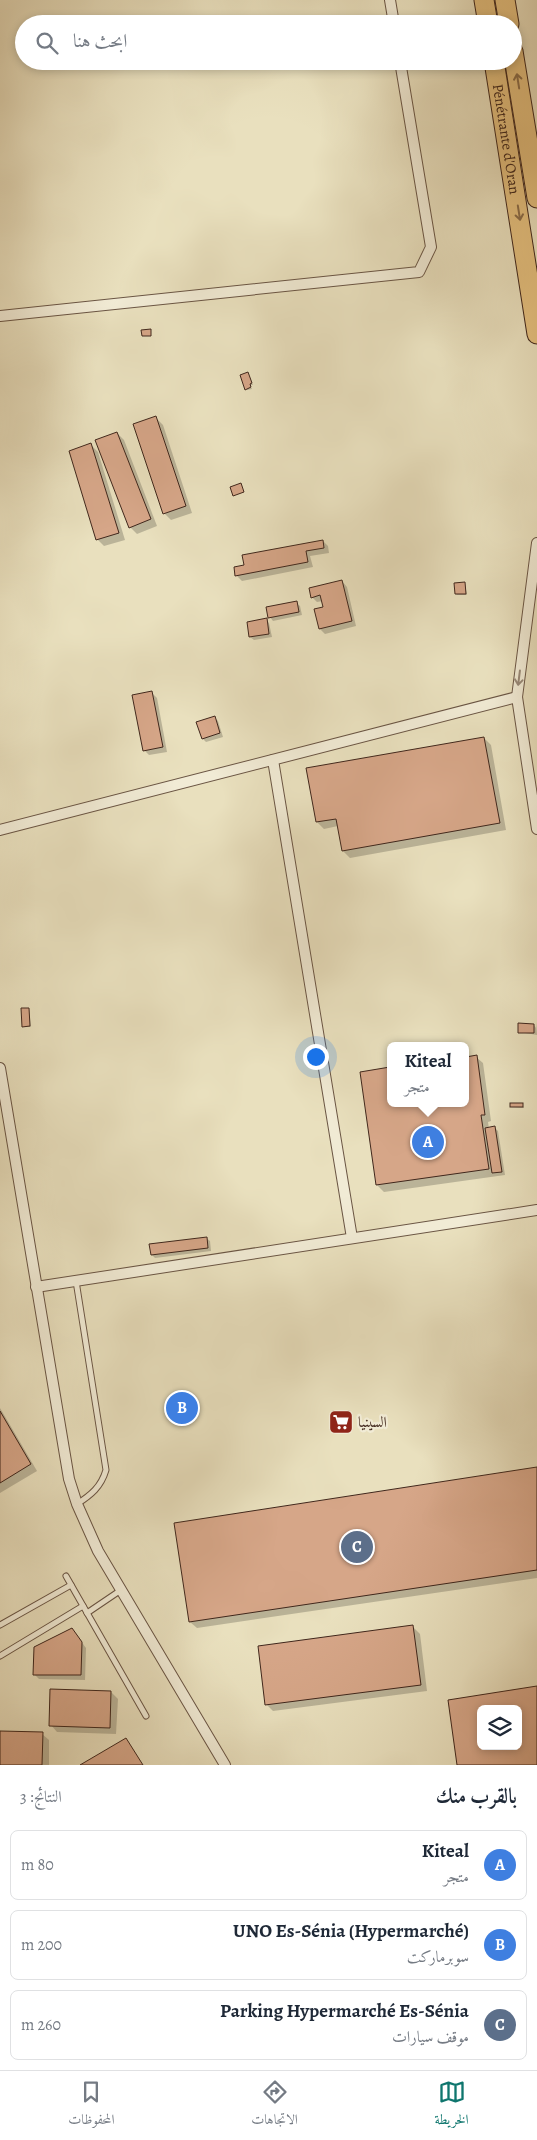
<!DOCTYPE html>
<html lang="ar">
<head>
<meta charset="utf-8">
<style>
	:root { --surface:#fff; --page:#f2f2f3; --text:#1f2937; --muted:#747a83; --line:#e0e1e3; --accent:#0f766e }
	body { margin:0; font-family:Alegreya,Amiri,serif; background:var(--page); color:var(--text); direction:rtl }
	.controls { position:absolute; right:15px; bottom:15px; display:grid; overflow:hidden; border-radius:8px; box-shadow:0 2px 8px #0003 }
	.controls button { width:45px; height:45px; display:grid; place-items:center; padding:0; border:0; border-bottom:1px solid var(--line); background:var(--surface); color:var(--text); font:25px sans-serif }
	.you { position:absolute; left:315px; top:1056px; width:18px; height:18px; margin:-12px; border:4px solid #fff; border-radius:50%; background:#1a73e8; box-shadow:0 0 0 8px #1a73e833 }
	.badge { display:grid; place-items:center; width:32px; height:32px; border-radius:50%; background:var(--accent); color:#fff; font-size:16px; font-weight:700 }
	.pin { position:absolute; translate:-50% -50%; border:2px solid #fff; box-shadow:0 1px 5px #0006 }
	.popup { position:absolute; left:387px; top:1042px; width:82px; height:65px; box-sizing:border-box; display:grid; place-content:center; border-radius:8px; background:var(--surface); filter:drop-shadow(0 1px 4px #0005); font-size:16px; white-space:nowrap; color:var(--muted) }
	.popup b { font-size:19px; color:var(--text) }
	.popup::after { content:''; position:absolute; left:50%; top:100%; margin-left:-10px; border:10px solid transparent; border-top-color:var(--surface) }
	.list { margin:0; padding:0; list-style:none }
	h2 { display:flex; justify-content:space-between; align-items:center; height:65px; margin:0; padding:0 20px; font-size:21px }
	h2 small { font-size:16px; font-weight:400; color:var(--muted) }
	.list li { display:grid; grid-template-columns:32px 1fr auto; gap:15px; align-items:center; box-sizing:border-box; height:70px; margin:0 10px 10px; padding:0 10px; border:1px solid var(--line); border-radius:8px }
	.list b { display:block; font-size:19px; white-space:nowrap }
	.list p { margin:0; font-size:16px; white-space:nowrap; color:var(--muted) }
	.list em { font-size:16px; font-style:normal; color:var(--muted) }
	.icon { flex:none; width:28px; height:28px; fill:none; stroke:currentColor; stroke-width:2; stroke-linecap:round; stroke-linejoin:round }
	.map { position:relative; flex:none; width:537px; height:1765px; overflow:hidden; direction:ltr }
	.search { position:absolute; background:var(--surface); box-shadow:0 2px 8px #0003; left:15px; right:15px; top:15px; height:55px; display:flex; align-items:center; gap:12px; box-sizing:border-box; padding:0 18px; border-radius:28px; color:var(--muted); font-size:19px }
	.sheet { height:305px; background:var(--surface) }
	nav { display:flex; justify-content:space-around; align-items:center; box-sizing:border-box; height:70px; border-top:1px solid var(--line); background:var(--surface); font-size:14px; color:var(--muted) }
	nav a { display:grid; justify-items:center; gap:2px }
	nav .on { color:var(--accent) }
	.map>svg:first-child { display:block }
</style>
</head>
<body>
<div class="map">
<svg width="537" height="1765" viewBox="0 0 537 1765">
	<rect width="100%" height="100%" fill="#e9e0be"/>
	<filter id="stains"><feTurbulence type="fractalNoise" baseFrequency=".004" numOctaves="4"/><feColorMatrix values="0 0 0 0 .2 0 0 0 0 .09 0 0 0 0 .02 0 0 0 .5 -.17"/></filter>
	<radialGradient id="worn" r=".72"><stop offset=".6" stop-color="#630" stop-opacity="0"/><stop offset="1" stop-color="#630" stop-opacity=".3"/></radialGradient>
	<!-- shadow -->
	<g fill="#0003">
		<path d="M248 373 253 385H250L252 389 247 390Z"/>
		<path d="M156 418 163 425 192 513 171 520 164 513Z"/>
		<path d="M117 433 124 440 157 526 137 534 130 527Z"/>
		<path d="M91 445 98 452 125 540 104 546 97 539Z"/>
		<path d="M323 541 328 546 329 553 310 556 313 567 242 581 237 576 235 568Z"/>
		<path d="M342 581 347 587 356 626 325 634 320 629 324 608 323 601 317 602 312 597Z"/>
		<path d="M465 584 467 595H457L456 594Z"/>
		<path d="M296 603 300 606 302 615 273 621 270 617Z"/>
		<path d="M266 620 269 623 272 637 254 640 250 637 248 623Z"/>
		<path d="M152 693 157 698 167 752 149 755 144 750Z"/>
		<path d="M214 717 218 721 223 737 206 742 203 739Z"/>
		<path d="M484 738 491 745 506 830 350 858 343 851 338 826 324 829 317 822Z"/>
		<path d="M29 1009 31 1027H25L23 1026Z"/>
		<path d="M536 1022 537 1035 519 1032 534 1025 536 1028Z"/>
		<path d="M476 1057 483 1063 491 1121 488 1122 489 1129 495 1128 498 1131 505 1175 384 1192 377 1185 362 1073 390 1069V1103H466V1058Z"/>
		<path d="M522 1104 524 1108 511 1107Z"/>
		<path d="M206 1238 210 1241 211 1251 155 1258 152 1255Z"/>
		<path d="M0 1408 37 1471 0 1493Z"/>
		<path d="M537 1469V1578L197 1628 190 1622Z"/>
		<path d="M413 1627 420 1634 427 1691 273 1711 266 1704Z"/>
		<path d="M72 1629 86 1648 85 1680 39 1679 34 1674Z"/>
		<path d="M111 1692 118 1699 116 1734 57 1732 51 1725Z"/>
		<path d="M0 1732 42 1734 49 1740V1765H0Z"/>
		<path d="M126 1740 143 1765H82Z"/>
	</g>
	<!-- building -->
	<g fill="#d6a688" stroke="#40271c" fill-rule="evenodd">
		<path d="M151 329V336H142L141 330Z"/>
		<path d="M248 372 252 383 250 384 251 387 245 390 240 375Z"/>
		<path d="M156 416 186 506 163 514 133 424Z"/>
		<path d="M117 432 151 519 129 528 95 440Z"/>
		<path d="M91 443 119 533 96 540 69 451Z"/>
		<path d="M241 483 244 492 233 496 230 487Z"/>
		<path d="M323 540 324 548 306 551 308 562 235 576 234 567 244 565 242 555Z"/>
		<path d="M342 580 352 621 319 629 314 609 323 607 320 595 311 598 309 588Z"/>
		<path d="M465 582 466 594H455L454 583Z"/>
		<path d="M297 601 299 612 268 618 266 607Z"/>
		<path d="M267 618 269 634 249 637 247 622Z"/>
		<path d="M152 691 163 747 143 751 132 695Z"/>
		<path d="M215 716 220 733 202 739 196 722Z"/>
		<path d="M484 737 500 823 342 851 336 819 316 822 306 768Z"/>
		<path d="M21 1008H29L30 1026 22 1027Z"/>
		<path d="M518 1023 534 1024V1033H518Z"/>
		<path d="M477 1055 485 1115H481L489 1169 376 1185 360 1072 390 1067V1103H466V1057Z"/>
		<rect x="510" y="1103" width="13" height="4"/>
		<path d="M495 1126 502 1172 492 1173 485 1128Z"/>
		<path d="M207 1237 208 1248 151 1255 149 1244Z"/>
		<path d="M0 1411 31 1464 0 1483Z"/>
		<path d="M537 1467V1570L189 1622 174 1523Z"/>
		<path d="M413 1625 421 1685 265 1705 258 1646Z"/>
		<path d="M72 1628 82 1642 81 1675H33L34 1647Z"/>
		<path d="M537 1686V1765H457L448 1700ZM481 1709H518V1746H481Z"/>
		<path d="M50 1689 111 1691 110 1728 49 1726Z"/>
		<path d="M0 1731 43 1732 42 1765H0Z"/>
		<path d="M126 1738 143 1765H80Z"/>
	</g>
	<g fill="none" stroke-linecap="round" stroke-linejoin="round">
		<defs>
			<g id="lane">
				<path d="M76 1281 106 1470C101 1487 91 1495 77 1504"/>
				<path d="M66 1576 146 1716"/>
				<path d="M87 1613 121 1590"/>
				<path d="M0 1625 71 1585"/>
				<path d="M0 1656 83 1606"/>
			</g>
			<g id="street">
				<path d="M390 0 394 24"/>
				<path d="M0 316 419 272 431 247 400 61"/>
				<path d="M537 543 517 697 537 829"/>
				<path d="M273 760 352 1238"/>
				<path d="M0 830 517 697"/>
				<path d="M0 1068 69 1479 77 1504 98 1551 225 1765"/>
				<path d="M36 1287 537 1210"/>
			</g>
			<g id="highway">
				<path d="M484 0 488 24"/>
				<path d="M505 0 509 24"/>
				<path d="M513 51 537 198"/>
				<path id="s1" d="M494 61 537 334"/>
			</g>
		</defs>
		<!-- lane casing -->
		<use href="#lane" stroke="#6a5544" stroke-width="7"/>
		<!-- street casing -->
		<use href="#street" stroke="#6a5544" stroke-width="12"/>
		<!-- highway casing -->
		<use href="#highway" stroke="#40271c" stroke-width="21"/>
		<!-- lane -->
		<use href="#lane" stroke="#f1ebd5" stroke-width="5"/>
		<!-- street -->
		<use href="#street" stroke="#f1ebd5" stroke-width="10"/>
		<!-- highway -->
		<use href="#highway" stroke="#e4c07f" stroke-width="19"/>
	</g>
	<!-- one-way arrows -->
	<defs><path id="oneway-shaft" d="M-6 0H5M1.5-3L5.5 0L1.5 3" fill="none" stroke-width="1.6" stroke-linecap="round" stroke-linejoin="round" transform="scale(1.25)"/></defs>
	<g stroke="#8a6c49">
		<use href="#oneway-shaft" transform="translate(518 81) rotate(-99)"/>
		<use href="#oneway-shaft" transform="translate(519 213) rotate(81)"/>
	</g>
	<use stroke="#988978" href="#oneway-shaft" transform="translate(519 678) rotate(97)"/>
	<!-- icons -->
	<defs>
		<symbol id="supermarket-square" viewBox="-11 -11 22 22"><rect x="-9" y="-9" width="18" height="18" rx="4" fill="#8f2418" stroke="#f1ebd5"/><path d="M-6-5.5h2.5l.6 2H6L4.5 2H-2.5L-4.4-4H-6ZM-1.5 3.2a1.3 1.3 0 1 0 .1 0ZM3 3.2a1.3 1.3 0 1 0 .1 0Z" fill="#fff"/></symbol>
	</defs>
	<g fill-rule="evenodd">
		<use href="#supermarket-square" x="327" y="1408" width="28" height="28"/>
	</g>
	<g text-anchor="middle" stroke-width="4.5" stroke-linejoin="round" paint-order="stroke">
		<!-- street labels -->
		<g font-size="15" fill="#40271c" stroke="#f1ebd5">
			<text dy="5" stroke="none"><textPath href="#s1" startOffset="79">Pénétrante d'Oran</textPath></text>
		</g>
		<!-- poi labels -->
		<g font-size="15" fill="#40271c" stroke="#f1ebd5" text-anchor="start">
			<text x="358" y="1427">السينيا</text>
		</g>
	</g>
	<rect width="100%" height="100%" filter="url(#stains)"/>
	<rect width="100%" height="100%" fill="url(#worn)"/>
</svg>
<div class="controls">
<button><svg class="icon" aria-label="layers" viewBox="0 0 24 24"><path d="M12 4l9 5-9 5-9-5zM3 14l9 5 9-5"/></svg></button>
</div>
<div class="you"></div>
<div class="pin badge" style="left:428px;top:1142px;background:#3f7fe0">A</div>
<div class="popup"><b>Kiteal</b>متجر</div>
<div class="pin badge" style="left:182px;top:1408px;background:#3f7fe0">B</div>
<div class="pin badge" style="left:357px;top:1547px;background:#5c6f8a">C</div>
<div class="search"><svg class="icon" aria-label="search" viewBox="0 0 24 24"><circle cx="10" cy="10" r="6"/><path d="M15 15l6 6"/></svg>ابحث هنا</div>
</div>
<section class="sheet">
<h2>بالقرب منك<small>النتائج: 3</small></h2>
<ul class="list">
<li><span class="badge" style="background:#3f7fe0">A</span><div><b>Kiteal</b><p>متجر</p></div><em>80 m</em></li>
<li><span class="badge" style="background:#3f7fe0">B</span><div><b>UNO Es-Sénia (Hypermarché)</b><p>سوبرماركت</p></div><em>200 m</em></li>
<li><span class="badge" style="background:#5c6f8a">C</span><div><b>Parking Hypermarché Es-Sénia</b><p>موقف سيارات</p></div><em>260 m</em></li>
</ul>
</section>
<nav>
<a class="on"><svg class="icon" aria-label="map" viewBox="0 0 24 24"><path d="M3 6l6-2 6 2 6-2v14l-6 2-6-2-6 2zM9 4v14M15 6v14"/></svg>الخريطة</a>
<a><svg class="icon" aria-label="directions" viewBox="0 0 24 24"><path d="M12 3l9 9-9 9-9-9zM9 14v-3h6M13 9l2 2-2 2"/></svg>الاتجاهات</a>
<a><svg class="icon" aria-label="saved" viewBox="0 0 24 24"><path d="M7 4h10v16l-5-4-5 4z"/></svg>المحفوظات</a>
</nav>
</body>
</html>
